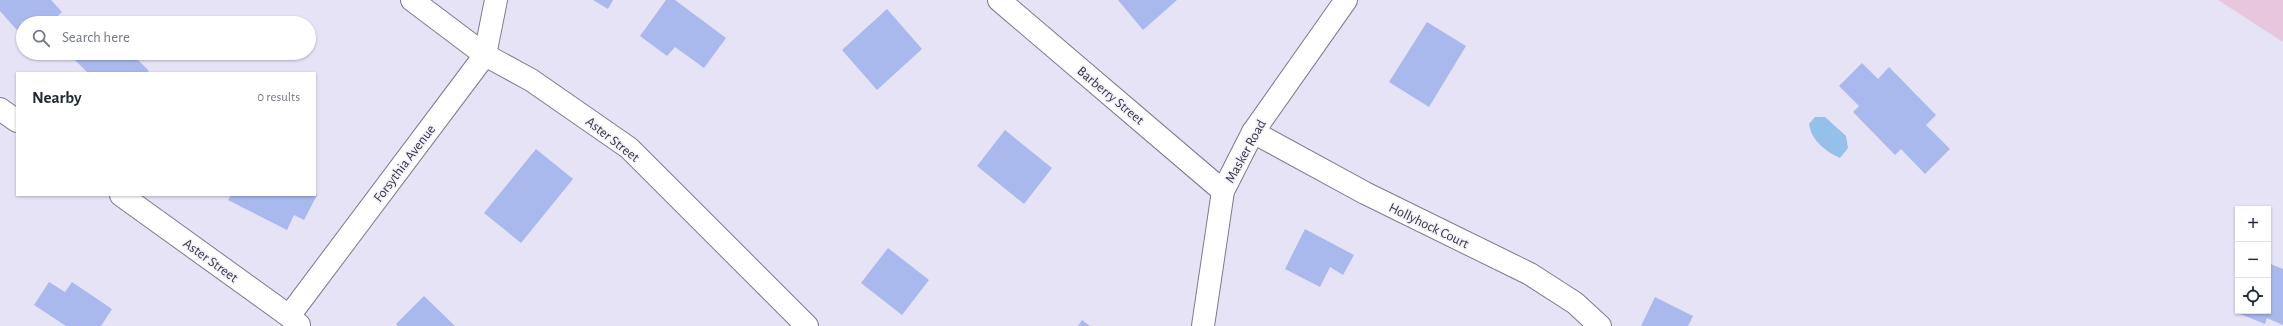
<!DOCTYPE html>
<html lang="en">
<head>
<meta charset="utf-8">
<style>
	:root { --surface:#fff; --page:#f2f2f3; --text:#1f2937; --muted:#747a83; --line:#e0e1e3 }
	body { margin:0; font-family:"Alegreya Sans",sans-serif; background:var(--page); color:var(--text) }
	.controls { position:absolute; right:12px; bottom:12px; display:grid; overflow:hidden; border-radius:0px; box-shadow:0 1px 3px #0004 }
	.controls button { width:36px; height:36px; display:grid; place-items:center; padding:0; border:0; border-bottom:1px solid var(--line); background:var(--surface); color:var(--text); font:20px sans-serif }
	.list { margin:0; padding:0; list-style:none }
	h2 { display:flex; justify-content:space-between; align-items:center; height:52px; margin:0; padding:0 16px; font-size:17px }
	h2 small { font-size:13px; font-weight:400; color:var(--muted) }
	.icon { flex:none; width:22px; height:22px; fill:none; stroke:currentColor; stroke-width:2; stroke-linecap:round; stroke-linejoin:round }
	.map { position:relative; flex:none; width:2283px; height:326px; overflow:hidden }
	.search { position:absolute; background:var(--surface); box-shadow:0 1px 3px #0004; left:16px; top:16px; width:300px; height:44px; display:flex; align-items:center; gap:10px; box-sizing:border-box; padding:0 14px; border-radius:22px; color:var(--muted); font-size:15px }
	.panel { position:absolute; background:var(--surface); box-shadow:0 1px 3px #0004; left:16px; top:72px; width:300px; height:124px; border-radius:0px }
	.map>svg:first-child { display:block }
</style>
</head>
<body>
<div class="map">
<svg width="2283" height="326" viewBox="0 0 2283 326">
	<rect width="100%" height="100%" fill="#e6e3f7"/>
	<!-- green -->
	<path fill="#e8c6dd" d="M2218 0H2283V42Z"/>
	<!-- water -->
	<path fill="#95c0ea" d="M1815 117H1825L1846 136 1848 148 1840 158C1826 152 1811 140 1809 124Z"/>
	<!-- building -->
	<g fill="#a9b9ed">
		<path d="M0 0H51L62 12 50 23H23V37L0 11Z"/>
		<path d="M593 0H613L608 9Z"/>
		<path d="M666 0H675L726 38 704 68 675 47 667 56 640 36Z"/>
		<path d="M1118 0H1177L1143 30Z"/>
		<path d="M887 9 922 49 877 90 842 50Z"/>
		<path d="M1427 22 1466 46 1429 107 1389 82Z"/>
		<path d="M68 53H131L149 71 146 73H88Z"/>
		<path d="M1862 63 1878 79 1889 67 1936 115 1926 125 1950 149 1925 174 1901 149 1895 155 1853 112 1859 106 1839 86Z"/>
		<path d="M1005 130 1052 168 1024 204 977 166Z"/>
		<path d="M536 149 573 179 521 243 484 213Z"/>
		<path d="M315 194 317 195 304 220 294 215 287 230 228 200 231 195Z"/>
		<path d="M1305 229 1354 255 1343 275 1330 267 1320 287 1285 269Z"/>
		<path d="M888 248 929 280 902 315 861 283Z"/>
		<path d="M2268 263 2283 269V325L2267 318 2265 324 2235 312 2238 303V311H2268Z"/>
		<path d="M49 282 65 292 72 282 112 309 101 326H66L34 305Z"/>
		<path d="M424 296 455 326H398L396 324Z"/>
		<path d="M1655 297 1693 316 1688 326H1641Z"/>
		<path d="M1082 320 1090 326H1078Z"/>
	</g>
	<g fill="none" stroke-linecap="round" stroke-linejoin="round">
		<defs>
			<g id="minor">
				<path d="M412 0 485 55 531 80 629 148 807 326"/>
				<path d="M999 0 1223 191"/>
				<path d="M0 109 17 121"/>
				<path d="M1253 132 1365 193 1530 274 1575 303 1600 326"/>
				<path d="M121 195 289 316 299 325"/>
				<path d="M289 316 485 55 496 0"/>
				<path d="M1203 326 1223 191 1253 132 1346 0"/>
			</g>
		</defs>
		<!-- minor casing -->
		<use href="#minor" stroke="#7d7a8b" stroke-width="24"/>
		<!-- minor -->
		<use href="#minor" stroke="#fff" stroke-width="22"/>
	</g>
	<g text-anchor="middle" stroke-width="3" stroke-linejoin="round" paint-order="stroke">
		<!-- street labels -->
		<g font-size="14" fill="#37353d" stroke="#f3f1fd">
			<text transform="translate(1111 95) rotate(40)" y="5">Barberry Street</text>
			<text transform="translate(613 139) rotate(38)" y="5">Aster Street</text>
			<text transform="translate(1245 151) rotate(-61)" y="5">Masker Road</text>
			<text transform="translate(404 163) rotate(-53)" y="5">Forsythia Avenue</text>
			<text transform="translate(1429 225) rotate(26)" y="5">Hollyhock Court</text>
			<text transform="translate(211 260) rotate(36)" y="5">Aster Street</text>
		</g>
	</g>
</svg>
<div class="controls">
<button>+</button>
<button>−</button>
<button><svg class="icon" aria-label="locate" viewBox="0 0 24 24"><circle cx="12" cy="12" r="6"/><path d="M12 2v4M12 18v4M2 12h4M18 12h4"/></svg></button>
</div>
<div class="search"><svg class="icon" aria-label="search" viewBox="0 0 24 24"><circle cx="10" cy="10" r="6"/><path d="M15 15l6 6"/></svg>Search here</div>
<section class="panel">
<h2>Nearby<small>0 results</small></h2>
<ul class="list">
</ul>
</section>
</div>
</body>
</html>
